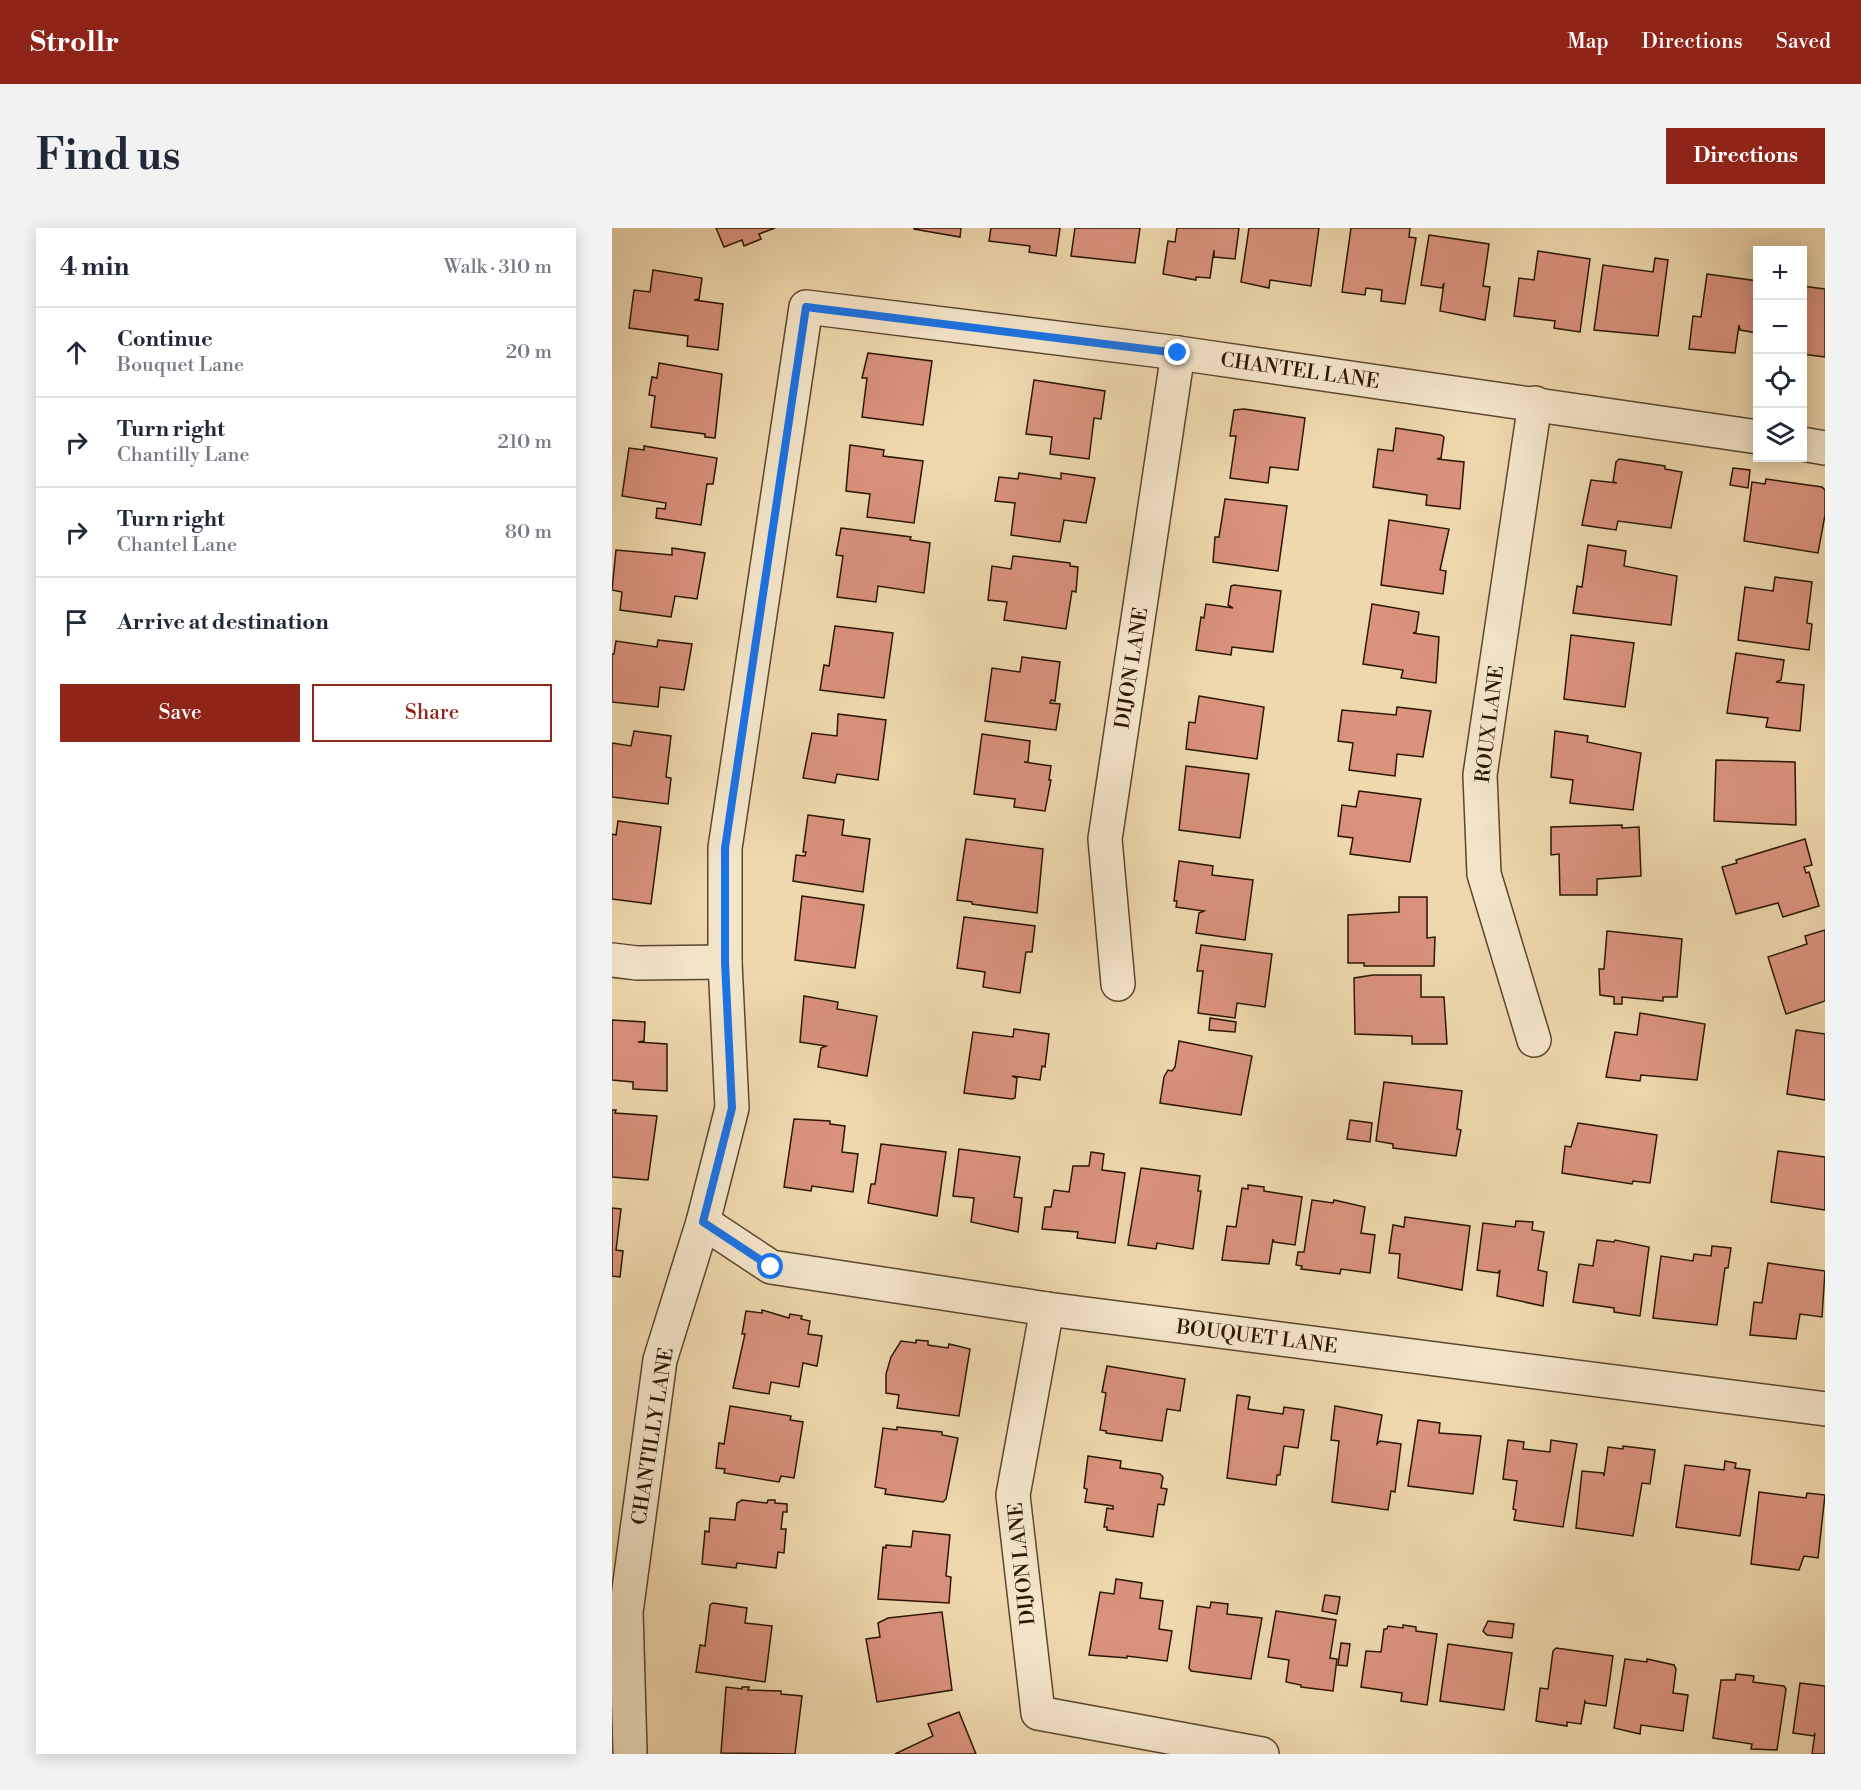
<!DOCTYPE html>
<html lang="en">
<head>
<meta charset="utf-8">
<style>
	:root { --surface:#fff; --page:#f2f2f3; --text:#1f2937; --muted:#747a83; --line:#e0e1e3; --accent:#8f2418 }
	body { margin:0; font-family:"Libre Bodoni",serif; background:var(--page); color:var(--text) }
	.controls { position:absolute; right:18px; top:18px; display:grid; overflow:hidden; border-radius:0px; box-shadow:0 3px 15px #0003 }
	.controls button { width:54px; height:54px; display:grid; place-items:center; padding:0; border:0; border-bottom:2px solid var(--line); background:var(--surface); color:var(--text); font:30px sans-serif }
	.stop { position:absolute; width:18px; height:18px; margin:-14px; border:4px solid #1a73e8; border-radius:50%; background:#fff }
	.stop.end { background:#1a73e8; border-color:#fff; box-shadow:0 2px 6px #0008 }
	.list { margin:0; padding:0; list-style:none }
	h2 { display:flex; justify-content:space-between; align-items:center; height:78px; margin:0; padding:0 24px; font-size:26px }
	h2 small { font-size:20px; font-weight:400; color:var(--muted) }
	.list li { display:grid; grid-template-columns:39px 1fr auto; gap:18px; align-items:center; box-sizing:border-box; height:90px; padding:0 24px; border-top:2px solid var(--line) }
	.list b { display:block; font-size:22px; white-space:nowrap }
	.list p { margin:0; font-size:20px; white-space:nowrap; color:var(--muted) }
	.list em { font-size:20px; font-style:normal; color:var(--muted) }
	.actions { display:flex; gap:12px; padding:18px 24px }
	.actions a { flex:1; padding:14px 0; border:2px solid var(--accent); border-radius:0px; text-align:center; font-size:21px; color:var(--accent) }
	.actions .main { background:var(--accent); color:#fff }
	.icon { flex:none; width:33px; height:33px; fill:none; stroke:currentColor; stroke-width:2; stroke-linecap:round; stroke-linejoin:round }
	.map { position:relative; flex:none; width:1213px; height:1526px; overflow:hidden; border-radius:0px }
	header { display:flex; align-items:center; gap:36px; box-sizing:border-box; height:84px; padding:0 30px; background:var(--accent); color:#fff }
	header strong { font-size:28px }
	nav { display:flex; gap:33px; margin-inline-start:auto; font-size:21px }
	.intro { display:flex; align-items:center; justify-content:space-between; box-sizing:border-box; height:144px; padding:0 36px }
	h1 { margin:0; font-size:42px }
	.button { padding:15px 27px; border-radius:0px; background:var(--accent); color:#fff; font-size:21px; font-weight:700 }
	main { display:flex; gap:36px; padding:0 36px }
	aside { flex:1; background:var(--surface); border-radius:0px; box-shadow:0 3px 15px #0003 }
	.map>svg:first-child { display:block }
</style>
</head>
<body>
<header>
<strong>Strollr</strong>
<nav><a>Map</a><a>Directions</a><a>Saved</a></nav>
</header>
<div class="intro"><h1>Find us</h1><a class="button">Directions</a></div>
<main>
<aside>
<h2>4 min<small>Walk · 310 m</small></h2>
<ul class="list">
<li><svg class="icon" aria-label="ahead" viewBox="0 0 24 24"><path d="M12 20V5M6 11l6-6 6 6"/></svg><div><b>Continue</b><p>Bouquet Lane</p></div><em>20 m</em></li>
<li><svg class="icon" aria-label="right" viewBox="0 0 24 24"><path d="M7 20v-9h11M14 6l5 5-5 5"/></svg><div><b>Turn right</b><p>Chantilly Lane</p></div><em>210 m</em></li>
<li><svg class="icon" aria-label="right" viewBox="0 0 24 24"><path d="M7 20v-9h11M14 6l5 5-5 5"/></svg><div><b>Turn right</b><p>Chantel Lane</p></div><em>80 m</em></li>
<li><svg class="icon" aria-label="arrive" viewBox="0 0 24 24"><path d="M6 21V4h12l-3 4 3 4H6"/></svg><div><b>Arrive at destination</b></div></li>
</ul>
<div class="actions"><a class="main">Save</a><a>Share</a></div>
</aside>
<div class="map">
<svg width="1213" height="1526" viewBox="0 0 1213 1526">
	<rect width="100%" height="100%" fill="#efd8ae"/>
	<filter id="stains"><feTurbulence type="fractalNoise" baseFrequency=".00333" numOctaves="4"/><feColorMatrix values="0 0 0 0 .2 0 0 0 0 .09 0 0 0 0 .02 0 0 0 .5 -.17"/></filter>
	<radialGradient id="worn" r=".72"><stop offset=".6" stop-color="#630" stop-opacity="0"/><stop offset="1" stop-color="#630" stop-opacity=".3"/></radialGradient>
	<!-- building -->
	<g fill="#da927d" stroke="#2a1603" stroke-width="1.5">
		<path d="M104 0H163L147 6 149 11 132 18 130 12 112 19Z"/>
		<path d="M349 0 348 9 302 1V0Z"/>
		<path d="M379 0H448L444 28 417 24 418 18 377 13Z"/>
		<path d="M463 0H528L523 35 459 28Z"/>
		<path d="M565 0H627L623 31 602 29V22L598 50 584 49V52L551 46 556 13 563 14Z"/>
		<path d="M637 0H707L699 58 658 52 657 60 629 54Z"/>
		<path d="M739 0H798L797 9 804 10 793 76 769 73 770 62 754 60 753 67 730 64Z"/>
		<path d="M817 7 877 16 871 58 878 59 873 92 828 83 832 55 830 60 809 57Z"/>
		<path d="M926 23 978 31 968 104 942 100 943 93 902 88 907 50 922 52Z"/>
		<path d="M1043 30 1056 32 1046 108 982 102 991 37 1041 44Z"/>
		<path d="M41 42 90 50 87 71 82 72 111 76 106 122 75 118 76 108 17 100 22 62 38 64Z"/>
		<path d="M1095 46 1146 53V105L1128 102 1127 97 1123 125 1077 121 1081 88 1089 89Z"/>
		<path d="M1190 58 1213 61V129L1190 126Z"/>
		<path d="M256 125 320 133 311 197 250 189 255 150H250Z"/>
		<path d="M47 135 110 146 103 210 93 209V206L39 199 43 168 37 167 40 149 45 150Z"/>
		<path d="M422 152 493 163 489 191 482 190 477 231 438 226 440 209 414 206Z"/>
		<path d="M632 181 693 190 686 242 658 239 656 255 618 250 624 208H618L622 182Z"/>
		<path d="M784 200 829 207 832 209 829 230 825 231 852 234 848 281 814 277 815 267 761 259 766 221 781 223Z"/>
		<path d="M238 217 272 222 271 228 311 233 302 295 255 289 258 266 234 263Z"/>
		<path d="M32 218 105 230 101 256H95L89 297 44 290 45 280 53 281 54 275 10 268 17 220 32 222Z"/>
		<path d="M1007 231 1053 238V241L1070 244 1059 300 1006 293 1004 302 970 297 979 252 1005 255 1001 254 1004 234Z"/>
		<path d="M1121 240 1138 242 1136 260 1118 257Z"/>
		<path d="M407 245 449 251V245L483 250 474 295 452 292 448 314 399 307 403 275 383 273 387 249 406 251Z"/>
		<path d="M1154 251 1210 259 1213 262V287L1206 325 1132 313 1140 254 1153 256Z"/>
		<path d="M613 271 675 278 666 343 601 334 603 309H607Z"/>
		<path d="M777 292 837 301 828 342 834 343 831 366 769 357Z"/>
		<path d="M229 300 299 309 298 312 318 315 312 365 266 358 264 374 225 369 231 328 224 327Z"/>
		<path d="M976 317 1014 323 1012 338 1065 348 1059 397 961 385 965 358 970 359Z"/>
		<path d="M60 320 93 325 85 371 63 368 59 389 8 382 10 364 0 362 4 322 60 327Z"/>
		<path d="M401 328 458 335V338L466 339 464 364 460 363 454 401 392 392 395 374 376 372 380 338 399 341Z"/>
		<path d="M1163 349 1200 354 1195 395 1200 396 1197 422 1126 412 1133 359 1161 363Z"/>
		<path d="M622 357 669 363 661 424 620 419 619 427 584 422 589 389 592 390 594 376 621 380 616 377 619 358Z"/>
		<path d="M760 376 807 384 804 404 801 405 827 409 824 455 789 450 791 442 751 436Z"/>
		<path d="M223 398 281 405 272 470 208 462 212 437 217 438Z"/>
		<path d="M959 407 1022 415 1013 479 952 471Z"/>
		<path d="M46 412 80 416 72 462 48 459 46 479 0 474V426H2L4 413 45 419Z"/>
		<path d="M1124 425 1172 432 1169 452 1164 454 1192 457 1188 503 1154 499 1156 490 1115 485Z"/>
		<path d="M410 429 448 434 443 473 439 472 438 475 448 476 444 502 373 493 380 440 408 444Z"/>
		<path d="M587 468 652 479 645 531 574 521 577 494 583 495Z"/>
		<path d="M785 479 819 483 811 529 785 526 783 548 737 542 741 515 726 513 730 482 784 487Z"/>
		<path d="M226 486 274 492 266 552 225 546 223 555 191 550 200 505 225 508Z"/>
		<path d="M22 503 59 508 54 549 59 550 56 576 0 569V515L19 518Z"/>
		<path d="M943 503 976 508 975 514 1029 525 1021 582 958 575 961 552 939 549Z"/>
		<path d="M370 506 418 513 416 534H412L439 538 437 552H439L433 583 402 579 403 571 362 566Z"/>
		<path d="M1104 532 1183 534 1184 597 1102 593Z"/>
		<path d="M574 538 637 546 628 610 567 602Z"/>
		<path d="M747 563 809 571 798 634 738 626 741 610 726 608 730 577 744 579Z"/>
		<path d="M196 587 232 592 230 607 258 611 251 664 181 653 184 627 193 628 194 624H191Z"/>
		<path d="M6 593 49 599 39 676 0 671V606L4 607Z"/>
		<path d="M1010 597V600L1027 599 1029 648 985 651V667H948L947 626 939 627V599Z"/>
		<path d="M354 611 431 621 425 685 360 676V674L345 672Z"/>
		<path d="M1193 611 1200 637 1192 639 1194 645 1197 644 1207 678 1171 689 1166 675 1124 686 1110 639 1125 635 1124 632Z"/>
		<path d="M567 633 601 638 600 647 641 652 633 712 584 705 587 685 592 683 564 679 565 673H562Z"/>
		<path d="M190 668 252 677 243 740 183 732Z"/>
		<path d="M787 669H815V710L823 709 822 738H752V735H736V687L787 684Z"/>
		<path d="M352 689 423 698 420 724H414L408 765 371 759 373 744 345 740Z"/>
		<path d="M1213 702V773L1174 786 1156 729 1195 716 1193 708Z"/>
		<path d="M995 703 1070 711 1065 769H1051V773L1010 769V776H1002V769L988 767 987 741H992Z"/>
		<path d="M589 717 660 726 653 779 625 775 623 790 586 785 591 743H585Z"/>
		<path d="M761 747H809V769H832L835 816H800V808L743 806 742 750Z"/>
		<path d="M192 768 226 774 225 781 265 788 255 848 206 839 209 820 214 818 188 814Z"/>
		<path d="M1028 785 1093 796 1085 852 1029 847 1028 853 994 849 1003 804 1025 807Z"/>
		<path d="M598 790 624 794 623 804 597 802Z"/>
		<path d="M0 792 33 794 32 813 26 814 55 816V863L21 861V854L0 852Z"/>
		<path d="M402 801 437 806 433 839 430 838 428 852 400 848 405 850 403 870 400 871 352 865 361 804 401 809Z"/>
		<path d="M1184 802 1213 806V872L1175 866Z"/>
		<path d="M567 813 640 828 629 887 548 875 552 849 556 842 560 843 563 839Z"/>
		<path d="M772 854 850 863 845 901 849 902 844 928 781 920V916L764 913Z"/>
		<path d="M0 882H4L3 885 45 888 36 952 0 949Z"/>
		<path d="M182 891 218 893V896L233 898 230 924 246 926 241 964 200 958 199 963 172 959Z"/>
		<path d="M738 892 760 895 758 914 735 911Z"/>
		<path d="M966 895 1045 907 1038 955 1021 953 1020 956 950 945 953 918 959 919Z"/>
		<path d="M269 916 334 924 325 988 256 975 259 956H263Z"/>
		<path d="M347 921 408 929 402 969 410 970 406 1004 359 994 362 970 341 968Z"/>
		<path d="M1166 923 1213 929V982L1159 974Z"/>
		<path d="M479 924 492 926 490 942 513 945 503 1015 465 1010 466 1004 430 1001 433 979H439L442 962 457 964 461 938H477Z"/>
		<path d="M529 940 588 948 586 963H589L581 1021 545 1015 544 1021 516 1017Z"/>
		<path d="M636 957 652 959V963L690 969 683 1017 662 1014 661 1011 657 1036 610 1032 615 998 624 999 630 960 636 961Z"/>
		<path d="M700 972 721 975 722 972 753 979 749 1005 763 1007 758 1045 729 1041 728 1046 689 1041 690 1038 684 1037 686 1024H692Z"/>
		<path d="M0 980 9 981 4 1022 11 1023 8 1049 0 1048Z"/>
		<path d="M793 989 858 998 850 1062 786 1050 788 1026 777 1025 781 997 792 999Z"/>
		<path d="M904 993 921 994 920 1002 932 1004 926 1042 935 1044 931 1078 885 1068 888 1042 886 1045 865 1042 871 995 903 999Z"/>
		<path d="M985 1012 1002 1014 1003 1012 1037 1019 1028 1088 1002 1084V1080L961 1074 967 1036 981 1038Z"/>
		<path d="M1100 1018 1119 1020 1116 1040H1113L1105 1097 1041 1090 1049 1028 1081 1033 1082 1026 1099 1028Z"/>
		<path d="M1156 1035 1213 1043 1210 1089 1188 1086 1184 1111 1138 1107 1142 1074 1150 1075Z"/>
		<path d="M150 1082 177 1090 178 1086 190 1088 189 1091 198 1093 196 1106 210 1108 205 1138 191 1135 187 1159 159 1154 157 1166 121 1160 133 1106H130L134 1083 150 1085Z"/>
		<path d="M304 1112 316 1113V1117L336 1120 337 1116 358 1121 347 1188 285 1180 287 1167 274 1165V1146L279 1129 289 1113 304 1115Z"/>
		<path d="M495 1138 573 1151 568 1183 555 1181 550 1213 494 1205V1203L488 1202 494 1165 490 1164Z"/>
		<path d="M625 1167 638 1169 636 1181 671 1186 672 1179 692 1182 686 1220 672 1218 668 1247H665L664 1257 615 1250Z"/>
		<path d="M118 1178 179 1188 178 1192 191 1194 182 1250 169 1248 167 1254 112 1245 113 1241 104 1240 107 1215 112 1216Z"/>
		<path d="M723 1178 770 1187 765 1216 768 1213 789 1216 783 1264 779 1263 776 1282 720 1274 727 1213 719 1212Z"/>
		<path d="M806 1192 828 1195 827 1205 869 1208 861 1266 796 1258Z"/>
		<path d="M285 1199 330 1204V1207L346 1210 334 1271 331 1274 273 1266 274 1261 263 1259 271 1200 285 1202Z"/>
		<path d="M896 1212 912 1214 911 1221 938 1224 939 1212 965 1216 951 1299 902 1292 904 1282 901 1281 905 1253 891 1251Z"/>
		<path d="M1011 1218 1043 1222 1038 1256 1030 1255 1021 1308 964 1300 970 1243 991 1245 992 1248 996 1219 1011 1221Z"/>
		<path d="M476 1228 509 1233 508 1240 548 1246 551 1249 549 1260 555 1261 552 1277 546 1276 541 1309 495 1302V1299H492L495 1280 501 1281V1278L473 1274 475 1261 472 1260Z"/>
		<path d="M1113 1233 1124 1235 1123 1240 1138 1242 1128 1308 1064 1299 1073 1237 1112 1242Z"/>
		<path d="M1147 1264 1194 1270 1195 1265 1213 1267 1206 1330 1192 1328 1187 1342 1139 1336Z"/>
		<path d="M130 1272 155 1275 156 1272H163V1275L175 1276V1284H171L169 1301H174L172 1325 166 1324 164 1340 125 1335 124 1340 90 1336 93 1303 97 1304 98 1290 123 1292 125 1275Z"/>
		<path d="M301 1303 338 1307 334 1348 339 1349 337 1375 266 1371 271 1319 274 1320V1317L299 1319Z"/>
		<path d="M504 1351 530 1355 528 1370 551 1373 547 1401 560 1403 555 1433 515 1428V1430L477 1427 488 1364 502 1366Z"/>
		<path d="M713 1367 728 1369 725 1386 710 1383Z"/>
		<path d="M599 1374 616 1376 615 1386 650 1390 639 1451 579 1443 577 1440 585 1378 598 1380Z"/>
		<path d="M101 1375 135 1380 133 1395 160 1398 153 1454 84 1444 88 1417 93 1418 98 1377Z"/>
		<path d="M664 1383 724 1392 718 1430 725 1431 721 1463 689 1459V1457L674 1454 677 1432 656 1429Z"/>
		<path d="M330 1384 340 1462 265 1474 254 1411 268 1409 266 1395 276 1390Z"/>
		<path d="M876 1393 902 1396 900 1410 875 1407 871 1403Z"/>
		<path d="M791 1397 804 1399V1403L825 1406 815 1477 789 1473 790 1465 749 1459 754 1423 769 1424 772 1401H775L776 1398 791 1400Z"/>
		<path d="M729 1415 738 1416 735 1438 726 1437Z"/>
		<path d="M836 1416 900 1425 892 1482 828 1473Z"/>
		<path d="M944 1420 1001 1428 994 1478 974 1475 973 1473 969 1496 955 1494V1498L924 1493 928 1460 936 1461 941 1423Z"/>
		<path d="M1013 1431 1035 1434V1431L1062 1437 1064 1441 1061 1465 1076 1467 1071 1503 1029 1497 1028 1506 1002 1500Z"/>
		<path d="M1124 1446 1142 1448 1141 1454 1172 1458 1174 1461 1165 1522 1139 1521 1140 1516 1101 1510 1109 1452H1123Z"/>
		<path d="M1188 1455 1213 1458V1526H1200L1203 1505 1202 1508 1181 1505Z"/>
		<path d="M114 1459 130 1461V1459H137L136 1462 169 1463V1466L190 1468 183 1526 109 1525Z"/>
		<path d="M347 1484 364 1526H283L321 1508 316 1496Z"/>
	</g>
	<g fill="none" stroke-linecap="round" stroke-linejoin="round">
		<defs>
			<g id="minor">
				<path d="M1190 216 1213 220"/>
				<path d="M0 732 25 735 113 734"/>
				<path d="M506 756 493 611 566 125"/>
				<path d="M922 812 872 646 868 547 923 175"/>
				<path d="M91 994 159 1039 435 1081 1213 1181"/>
				<path d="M435 1081 401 1267 426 1485 650 1526"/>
				<path d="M18 1523 14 1384 48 1132 91 994 120 880 113 734V620L194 79 566 125 1146 209"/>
			</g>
		</defs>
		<!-- minor casing -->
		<use href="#minor" stroke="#5b462e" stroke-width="36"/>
		<!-- minor -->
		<use href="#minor" stroke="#f5e6ca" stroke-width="33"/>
	</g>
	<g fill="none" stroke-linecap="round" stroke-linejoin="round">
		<!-- route -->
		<path stroke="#1a73e8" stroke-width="8" d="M159 1039 91 994 120 880 113 734V620L194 79 566 125"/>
	</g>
	<g text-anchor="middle" stroke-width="4.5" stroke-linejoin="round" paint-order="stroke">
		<!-- street labels -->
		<g font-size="20" fill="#2a1603" stroke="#f5e6ca">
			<text transform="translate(688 142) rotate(8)" y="7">CHANTEL LANE</text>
			<text transform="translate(519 440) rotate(-81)" y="7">DIJON LANE</text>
			<text transform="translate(877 496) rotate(-83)" y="7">ROUX LANE</text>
			<text transform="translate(645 1108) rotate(7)" y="7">BOUQUET LANE</text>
			<text transform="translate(40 1208) rotate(-81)" y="7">CHANTILLY LANE</text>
			<text transform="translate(409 1336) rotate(-96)" y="7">DIJON LANE</text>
		</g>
	</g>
	<rect width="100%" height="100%" filter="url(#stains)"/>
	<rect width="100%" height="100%" fill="url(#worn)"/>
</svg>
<div class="controls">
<button>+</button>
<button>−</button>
<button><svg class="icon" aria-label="locate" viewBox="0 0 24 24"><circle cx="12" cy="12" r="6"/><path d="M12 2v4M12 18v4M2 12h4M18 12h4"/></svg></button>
<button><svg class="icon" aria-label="layers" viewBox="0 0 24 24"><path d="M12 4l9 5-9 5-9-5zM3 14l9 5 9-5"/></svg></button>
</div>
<div class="stop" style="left:159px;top:1039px"></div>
<div class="stop end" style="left:566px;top:125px"></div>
</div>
</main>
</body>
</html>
